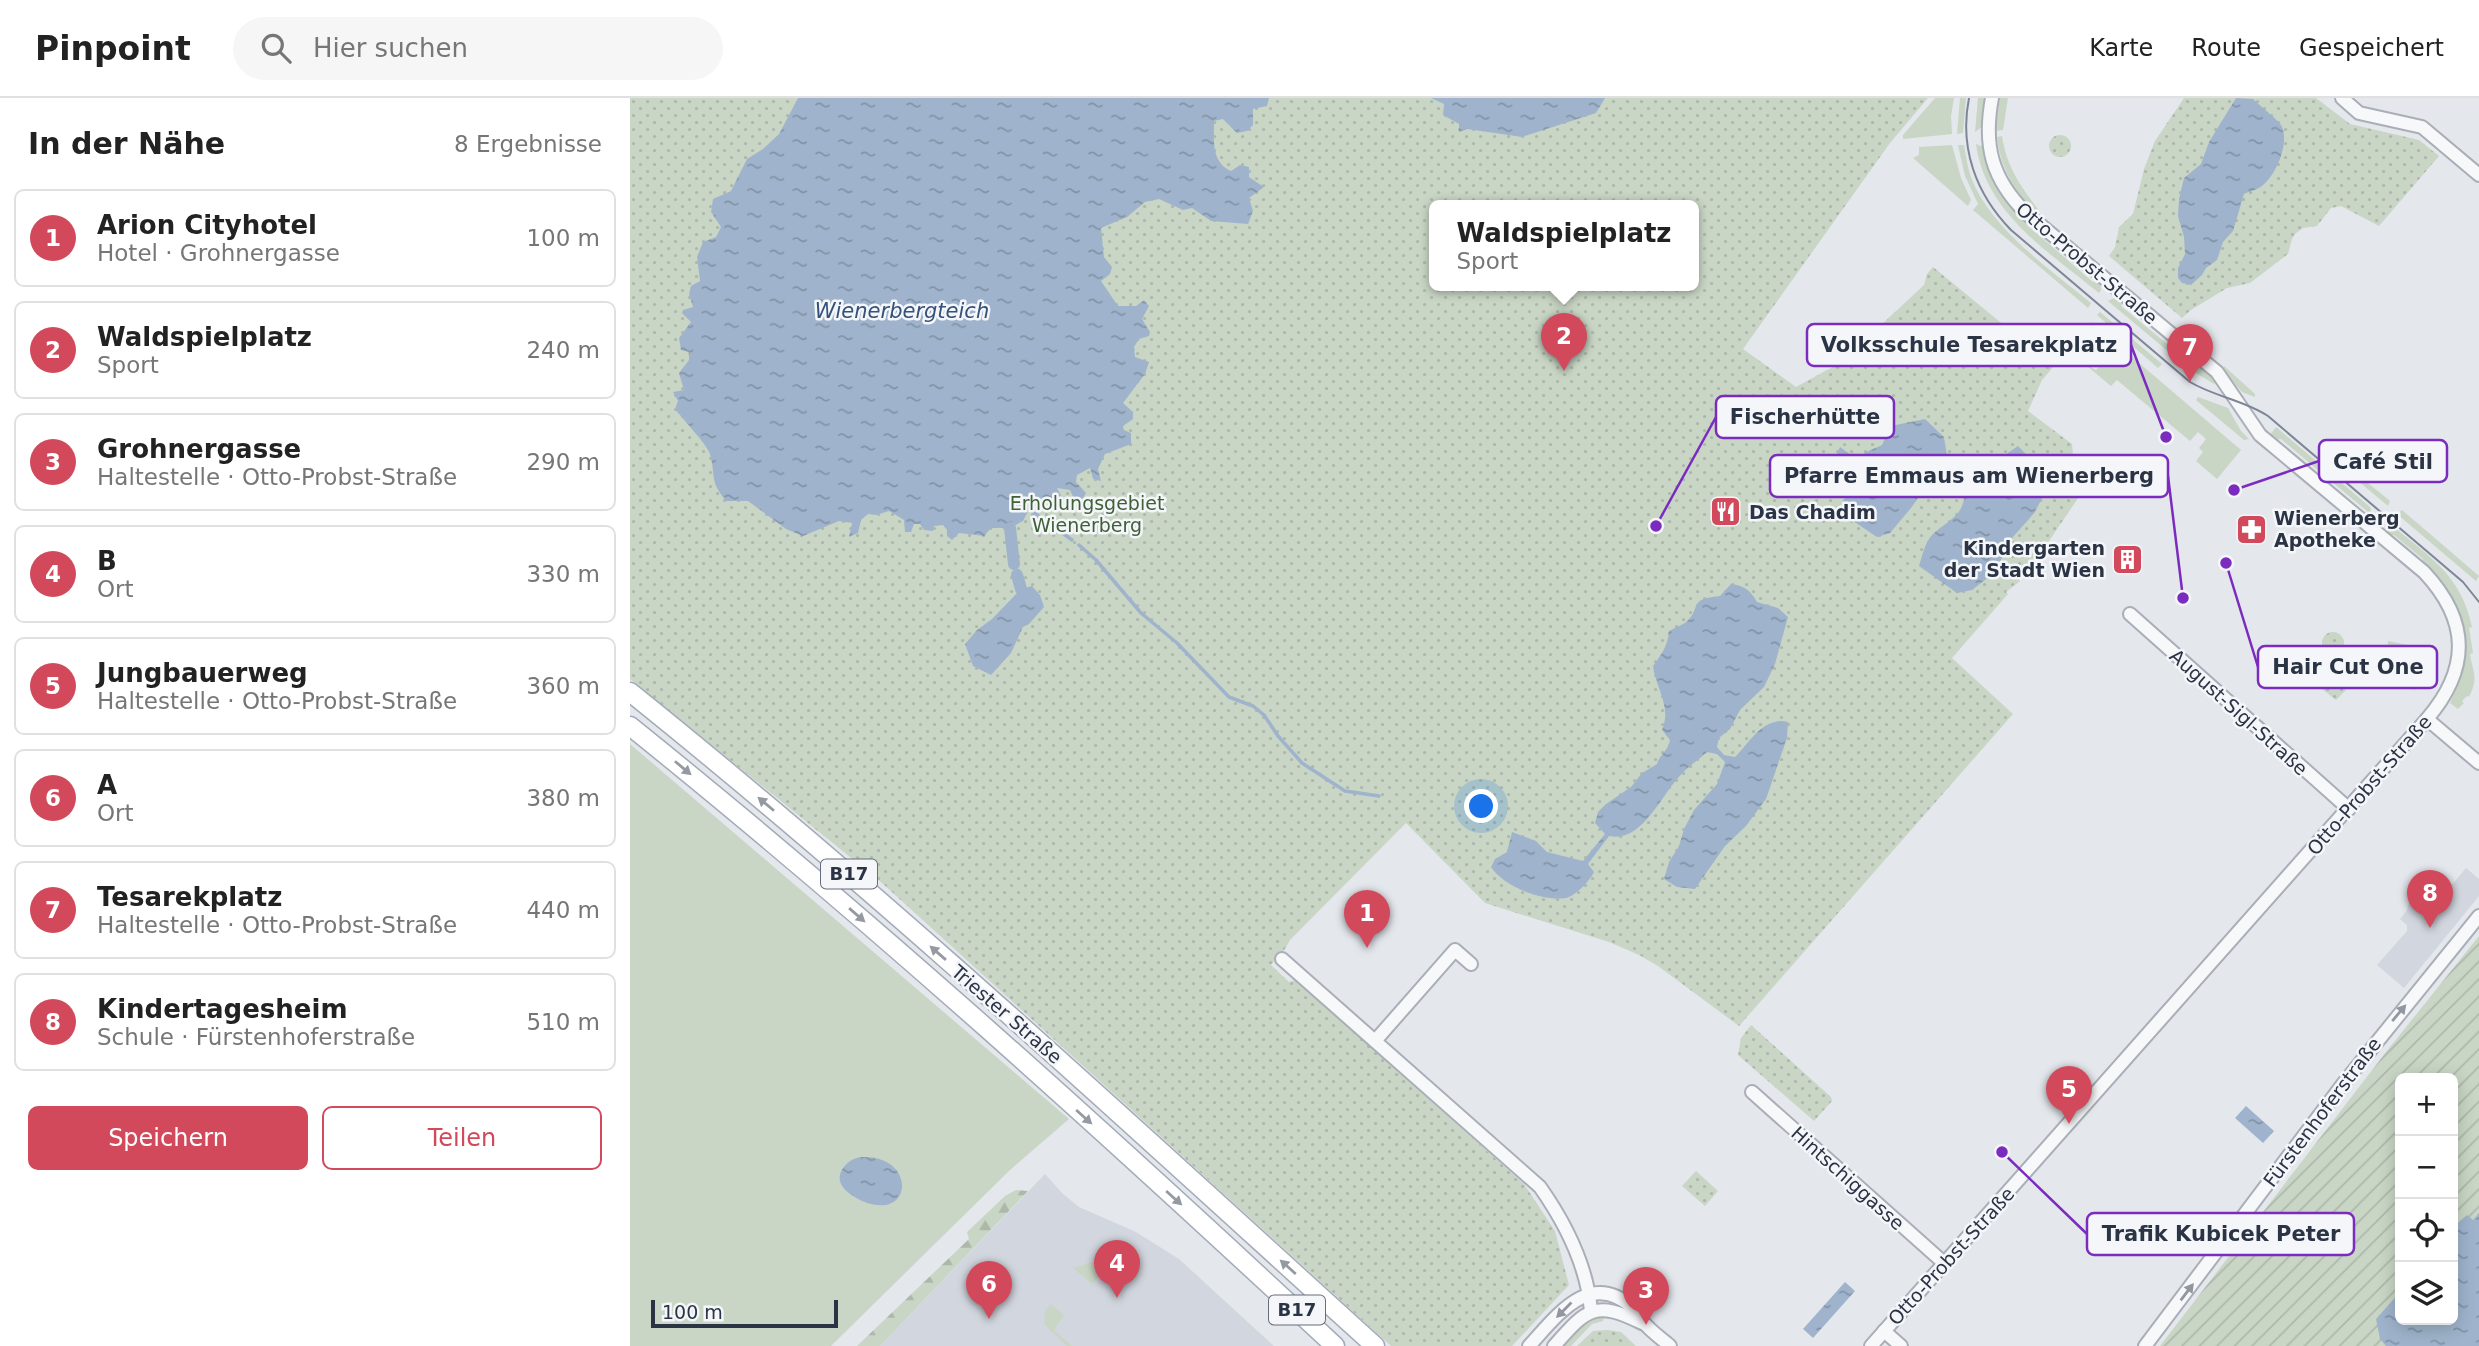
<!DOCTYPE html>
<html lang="de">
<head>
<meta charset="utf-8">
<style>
	:root { --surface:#fff; --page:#f6f6f6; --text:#222; --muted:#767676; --line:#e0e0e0; --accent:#d1495b }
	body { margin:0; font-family:"DejaVu Sans",sans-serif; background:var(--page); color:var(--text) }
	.controls { position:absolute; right:21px; bottom:21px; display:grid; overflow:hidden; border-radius:10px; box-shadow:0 4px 18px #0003 }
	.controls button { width:63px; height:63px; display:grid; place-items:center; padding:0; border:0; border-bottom:2px solid var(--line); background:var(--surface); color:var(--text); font:35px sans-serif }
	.scale { position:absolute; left:21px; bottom:18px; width:187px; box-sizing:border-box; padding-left:7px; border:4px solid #2b3445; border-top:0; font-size:19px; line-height:24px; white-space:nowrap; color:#2b3445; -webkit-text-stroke:5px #f4f6f9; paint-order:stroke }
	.you { position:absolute; left:852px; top:709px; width:24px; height:24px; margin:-18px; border:5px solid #fff; border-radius:50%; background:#1a73e8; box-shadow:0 0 0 10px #1a73e833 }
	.badge { display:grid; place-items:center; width:46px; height:46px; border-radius:50%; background:var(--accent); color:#fff; font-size:23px; font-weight:700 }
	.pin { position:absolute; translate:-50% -58px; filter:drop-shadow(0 2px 4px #0008) }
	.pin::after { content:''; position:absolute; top:37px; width:24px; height:21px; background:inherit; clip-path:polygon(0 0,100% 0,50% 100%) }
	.popup { position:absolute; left:799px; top:102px; width:270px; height:91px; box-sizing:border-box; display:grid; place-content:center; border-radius:10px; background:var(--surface); filter:drop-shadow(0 2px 5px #0005); font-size:23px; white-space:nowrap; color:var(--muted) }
	.popup b { font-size:26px; color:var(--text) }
	.popup::after { content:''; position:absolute; left:50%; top:100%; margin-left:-14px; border:14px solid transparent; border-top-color:var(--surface) }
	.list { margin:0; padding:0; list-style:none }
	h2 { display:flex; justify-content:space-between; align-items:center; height:91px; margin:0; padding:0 28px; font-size:30px }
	h2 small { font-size:23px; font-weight:400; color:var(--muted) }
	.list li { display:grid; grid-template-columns:46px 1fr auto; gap:21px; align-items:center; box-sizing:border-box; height:98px; margin:0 14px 14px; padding:0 14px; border:2px solid var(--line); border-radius:10px }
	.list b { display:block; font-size:26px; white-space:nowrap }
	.list p { margin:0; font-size:23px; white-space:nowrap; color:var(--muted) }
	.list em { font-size:23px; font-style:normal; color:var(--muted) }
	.actions { display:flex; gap:14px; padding:21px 28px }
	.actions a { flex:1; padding:16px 0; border:2px solid var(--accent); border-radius:10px; text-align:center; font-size:24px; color:var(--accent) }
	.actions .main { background:var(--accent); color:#fff }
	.icon { flex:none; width:38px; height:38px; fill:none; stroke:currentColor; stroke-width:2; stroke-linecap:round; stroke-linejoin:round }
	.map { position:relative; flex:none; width:1849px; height:1248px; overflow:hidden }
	header { display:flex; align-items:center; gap:42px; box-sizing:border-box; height:98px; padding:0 35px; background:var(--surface); border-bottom:2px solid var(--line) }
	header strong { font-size:33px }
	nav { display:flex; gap:38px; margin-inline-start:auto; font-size:24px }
	.search { width:490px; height:63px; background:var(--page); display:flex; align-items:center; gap:18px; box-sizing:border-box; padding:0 24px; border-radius:38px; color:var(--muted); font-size:26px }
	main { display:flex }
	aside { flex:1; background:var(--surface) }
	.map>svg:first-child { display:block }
</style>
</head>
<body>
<header>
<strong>Pinpoint</strong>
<div class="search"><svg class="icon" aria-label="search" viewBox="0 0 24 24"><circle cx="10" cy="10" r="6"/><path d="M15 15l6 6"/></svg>Hier suchen</div>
<nav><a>Karte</a><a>Route</a><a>Gespeichert</a></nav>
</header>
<main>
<aside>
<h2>In der Nähe<small>8 Ergebnisse</small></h2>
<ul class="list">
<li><span class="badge">1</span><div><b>Arion Cityhotel</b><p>Hotel · Grohnergasse</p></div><em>100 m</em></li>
<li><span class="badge">2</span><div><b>Waldspielplatz</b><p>Sport</p></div><em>240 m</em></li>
<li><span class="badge">3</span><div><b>Grohnergasse</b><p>Haltestelle · Otto-Probst-Straße</p></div><em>290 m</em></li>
<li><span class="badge">4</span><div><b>B</b><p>Ort</p></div><em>330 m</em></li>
<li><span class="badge">5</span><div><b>Jungbauerweg</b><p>Haltestelle · Otto-Probst-Straße</p></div><em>360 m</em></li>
<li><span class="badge">6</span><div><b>A</b><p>Ort</p></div><em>380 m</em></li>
<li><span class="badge">7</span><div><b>Tesarekplatz</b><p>Haltestelle · Otto-Probst-Straße</p></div><em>440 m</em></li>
<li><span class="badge">8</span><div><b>Kindertagesheim</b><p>Schule · Fürstenhoferstraße</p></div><em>510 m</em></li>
</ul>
<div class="actions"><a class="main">Speichern</a><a>Teilen</a></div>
</aside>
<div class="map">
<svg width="1849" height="1248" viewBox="0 0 1849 1248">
	<defs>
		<pattern id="forest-firs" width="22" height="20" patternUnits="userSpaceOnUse" patternTransform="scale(1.75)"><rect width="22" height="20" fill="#c9d6c5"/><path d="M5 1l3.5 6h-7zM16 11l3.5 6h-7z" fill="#adb8ab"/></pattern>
		<pattern id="park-dots" width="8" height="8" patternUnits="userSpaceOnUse" patternTransform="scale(1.75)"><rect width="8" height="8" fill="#c9d6c5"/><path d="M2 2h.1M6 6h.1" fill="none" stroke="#adb8ab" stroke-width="1.8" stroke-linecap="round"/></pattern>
		<pattern id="garden-furrows" width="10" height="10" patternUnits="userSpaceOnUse" patternTransform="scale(1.75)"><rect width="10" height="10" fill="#c9d6c5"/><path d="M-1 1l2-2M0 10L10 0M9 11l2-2" fill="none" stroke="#adb8ab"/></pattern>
		<pattern id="water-ripples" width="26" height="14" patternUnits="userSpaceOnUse" patternTransform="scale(1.75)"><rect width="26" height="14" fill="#9fb4cc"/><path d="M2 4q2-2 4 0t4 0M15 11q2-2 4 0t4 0" fill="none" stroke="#8293a7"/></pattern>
	</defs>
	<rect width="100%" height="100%" fill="#e4e7ec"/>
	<!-- built -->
	<g fill="#d2d6de">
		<path d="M1836 770 1849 781V798L1774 890 1747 867 1777 833V827L1770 821 1777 812 1779 805 1786 802 1794 793 1801 799H1812Z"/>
		<path d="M415 1076 432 1095 449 1109 506 1134 549 1161 644 1248H250Z"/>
	</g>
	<!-- grass -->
	<g fill="#c9d6c5">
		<path d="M1305 0H1324L1321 18 1322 36 1273 41V37Z"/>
		<path d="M1330 0H1336L1333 35 1327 36Z"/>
		<path d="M1348 0H1356L1353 28 1345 34Z"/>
		<path d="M1370 0H1378L1373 32 1365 33Z"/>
		<path d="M1372 38C1376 67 1390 88 1408 111L1405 114C1384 94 1370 68 1367 39Z"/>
		<path d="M1346 46 1354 49C1361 83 1371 101 1398 124L1397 127 1463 184 1466 182 1470 185 1471 192 1469 195C1420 155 1355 115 1346 46Z"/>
		<path d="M1322 47 1331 80 1341 102 1338 108 1283 60 1289 57V49Z"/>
		<path d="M1328 47H1334C1336 59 1338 72 1343 84 1364 133 1421 172 1461 205L1458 210 1343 112 1348 106 1335 78Z"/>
		<path d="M1484 200 1493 205 1491 208 1560 265 1562 263 1586 283 1584 286 1558 270 1478 203Z"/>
		<path d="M1470 214 1532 266 1528 270 1467 217Z"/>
		<path d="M1461 224 1611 352 1587 381 1566 363 1573 354 1569 350 1576 341 1568 334 1560 343 1487 282 1481 288 1451 263 1466 272 1483 253 1456 230Z"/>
		<path d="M1594 268 1625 296V299L1612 294 1592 272Z"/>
		<path d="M1568 299 1598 310 1611 333 1619 341 1614 342 1566 302Z"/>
		<path d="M1646 329 1740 409 1743 421 1736 418 1738 414 1651 341 1646 342 1640 337Z"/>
		<path d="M1716 367 1760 403 1758 408 1714 371Z"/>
		<path d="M1772 412 1849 478 1846 483 1767 416Z"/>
		<path d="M1759 425C1798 458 1831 476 1842 529L1839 530 1843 555 1840 556C1843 575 1849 580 1839 599L1837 598 1832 603 1834 605 1828 611 1820 605C1848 551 1837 505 1792 466L1793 461 1764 437 1759 438 1756 433Z"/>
		<path d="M1758 543 1797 551 1793 572 1784 592C1764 583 1756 564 1758 543Z"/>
		<path d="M0 646 439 1021 380 1072 201 1248H0Z"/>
		<path d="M491 1155 511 1171 508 1175 488 1157 462 1186 443 1170Z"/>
		<path d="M421 1206 434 1217 424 1232 442 1248H437L414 1226 415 1213Z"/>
		<path d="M967 1219H974L973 1223 962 1226 941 1248H932L951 1228Z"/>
	</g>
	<!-- forest -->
	<path fill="url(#forest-firs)" d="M386 1092 398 1093 250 1248H227L339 1141 337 1134 375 1098Z"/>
	<!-- park -->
	<g fill="url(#park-dots)" fill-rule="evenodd">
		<path d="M0 0H1298L1260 45 1113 251 1166 289 1250 243V228L1294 187 1297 176 1303 169 1424 268 1412 282 1398 313 1442 346 1443 357 1465 375 1415 449 1410 450 1402 467 1400 466 1389 481 1390 483 1376 494 1378 496 1322 560 1383 616 1109 928 1028 868 1009 857 979 844 855 805 776 725 660 842 655 851 641 867 659 884 665 882 894 1086 925 1133 939 1187 882 1248H761L252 785 0 581ZM804 107H1064V187H804Z"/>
		<path d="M1554 0H1686L1720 26 1789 42 1809 58 1749 128 1711 108 1701 110 1687 128 1673 130 1665 136 1662 141 1658 156 1620 185 1597 190 1561 212 1552 220 1479 158 1485 149 1489 129 1503 116 1514 71 1525 43Z"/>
		<circle cx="1430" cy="48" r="11"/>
		<circle cx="1703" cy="545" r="11"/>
		<path d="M1692 570 1703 580V585H1709L1716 592 1706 602 1692 591 1681 576Z"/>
		<path d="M1121 927 1201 999 1202 1003 1184 1023 1108 957 1111 940Z"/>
		<path d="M1066 1073 1088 1093 1075 1108 1052 1088Z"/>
		<path d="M977 1232 991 1234 1006 1248H947L963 1233Z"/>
	</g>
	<!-- garden -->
	<path fill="url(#garden-furrows)" fill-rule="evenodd" d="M1849 838V1248H1530L1756 954ZM1770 980H1823V1222H1770Z"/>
	<!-- water -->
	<g fill="url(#water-ripples)">
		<path d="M168 0H639L637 8 623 11V27L617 33 607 35 593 21 584 23C584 42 581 64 601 73L610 67 619 69V79L634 89 619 100 623 113 618 126 581 123 562 110 553 112 529 101 515 104 497 119 471 130 474 159 482 169 480 176 471 183 488 208H506L514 202 519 208 512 221 520 234 519 238 509 241 504 249 505 259 519 264 515 276 493 305 503 314V321L493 328 494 332 501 335V346L475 356 468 371 471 383 463 381 460 370 447 377 446 384 456 395 452 402 445 403 440 392 427 390 434 403 430 406 421 401 399 411 393 423 380 430H361L354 438 329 435 322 442 317 438V432L313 427 304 428 303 433 294 432 290 426H284L281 434H275L274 422 259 413 246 417 238 416 231 422 228 435 219 439 222 425 209 423 173 438 156 431 118 403H96C79 382 86 378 80 356 78 348 52 320 45 311L48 303 43 294 54 292 49 275 59 262V254L51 252 49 240 61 224 52 215 53 212 63 209 59 196 61 188 70 183 67 159 73 144 86 139 91 129 81 114 83 101 101 93 117 61 133 51 149 36Z"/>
		<path d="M801 0H975L966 15 892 39 837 31 829 34V26L813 17 814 6Z"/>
		<path d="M1606 0 1623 1C1628 6 1648 22 1651 27 1661 44 1645 81 1629 90 1624 93 1619 93 1614 96L1603 133 1593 144 1587 162 1576 170 1572 177 1561 187 1552 185 1548 180V170L1555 156 1554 139 1548 118 1549 101 1554 80 1571 66 1579 44Z"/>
		<path d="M1295 321 1314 339 1317 358 1281 410 1260 435 1247 439 1217 419 1214 402 1222 374 1207 355 1210 349 1221 357 1236 382 1241 372 1234 355 1252 347 1261 328Z"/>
		<path d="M1388 348 1421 382 1405 414 1375 448 1374 456 1364 475 1342 492 1327 495 1289 468C1292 459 1295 444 1302 437 1315 424 1335 418 1334 396L1359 368Z"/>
		<path d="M1101 486C1115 488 1120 492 1127 504L1148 510 1158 519 1145 566 1134 589 1110 612 1100 631 1089 640 1087 649 1094 657 1105 659C1120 644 1133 618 1158 624L1157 640 1136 701 1116 728 1095 748 1065 791 1047 789 1034 781 1039 764 1049 748 1054 731 1064 712 1087 686 1095 664 1087 656 1077 654C1067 663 1056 670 1048 680 1030 700 1011 745 979 738L958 766 964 774C960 783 945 798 936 800 913 804 873 788 861 769L865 761 877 754 882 734 906 743 917 754 953 763 975 736 965 725 968 714 976 706 1001 689 1012 675 1027 666C1030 656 1038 653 1040 642L1032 632C1042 609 1026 591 1023 568 1031 557 1038 548 1039 533 1044 530 1050 528 1055 525 1073 510 1056 501 1090 498Z"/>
		<path d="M402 488 410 497 414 509 399 526 393 529 381 555 361 577 343 568 335 546 347 532 362 521 391 491Z"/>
		<path d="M1616 1008 1644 1033 1633 1045 1605 1020Z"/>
		<path d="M231 1059C287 1056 284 1125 232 1103 224 1099 215 1094 211 1086 205 1073 220 1060 231 1059Z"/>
		<path d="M1849 1115V1248H1756L1750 1241 1746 1221 1770 1194V1222H1823V1129L1837 1117 1843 1122Z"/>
		<path d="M1215 1184 1225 1193 1183 1240 1173 1231Z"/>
	</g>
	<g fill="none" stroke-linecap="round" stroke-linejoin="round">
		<!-- stream -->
		<g stroke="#9fb4cc" stroke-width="3.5">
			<path d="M399 411 442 442"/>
			<path d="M449 447 466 462 511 515 547 545 599 599 623 608 634 617 648 638 672 665 715 693 749 698"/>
		</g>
		<!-- canal -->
		<g stroke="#9fb4cc" stroke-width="12">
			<path d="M380 430 384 466"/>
			<path d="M387 477 391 491"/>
		</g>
		<defs>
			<g id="street">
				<path d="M1712 0 1729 15 1792 29 1849 77"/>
				<path d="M1500 516 1719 711"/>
				<path d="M1797 621 1849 665"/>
				<path d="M652 861 910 1089C936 1126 957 1167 961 1213"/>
				<path d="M745 943 825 852 841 866"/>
				<path d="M1122 994 1314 1165"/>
				<path d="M1254 1233 1271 1248"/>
				<path d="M899 1248C926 1219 959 1171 1002 1209 1007 1214 1010 1221 1015 1226 1022 1234 1032 1241 1040 1248"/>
				<path d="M924 1248C956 1212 964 1201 1012 1225"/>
				<path d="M1241 1248 1797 621C1840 571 1840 523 1794 474L1630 337 1587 274 1396 115C1362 81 1353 48 1362 0"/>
				<path d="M1515 1248 1713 986 1849 818"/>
			</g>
			<g id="primary">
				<path d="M0 594C258 801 500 1026 745 1248"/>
				<path d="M0 628C244 824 476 1035 705 1248"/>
			</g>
		</defs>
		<!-- street casing -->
		<use href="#street" stroke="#a9aeb7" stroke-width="16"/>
		<!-- primary casing -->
		<use href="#primary" stroke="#a3abb8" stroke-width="21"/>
		<!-- street -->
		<use href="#street" stroke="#f7f8fa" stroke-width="12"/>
		<!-- primary -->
		<use href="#primary" stroke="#fff" stroke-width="18"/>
		<!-- tram -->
		<path stroke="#7d8696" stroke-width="2" d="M1339 0C1329 50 1346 96 1381 132L1560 284C1585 299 1614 302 1638 318L1833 484 1849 504"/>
	</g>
	<!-- one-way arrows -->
	<defs><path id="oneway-solid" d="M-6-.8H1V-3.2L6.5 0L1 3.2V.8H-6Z" transform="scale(1.75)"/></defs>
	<g fill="#959aa2">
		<use href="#oneway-solid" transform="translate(53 670) rotate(40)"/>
		<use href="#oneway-solid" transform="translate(136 706) rotate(-140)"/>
		<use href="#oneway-solid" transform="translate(227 817) rotate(41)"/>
		<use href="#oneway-solid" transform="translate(308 855) rotate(-139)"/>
		<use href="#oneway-solid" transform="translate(454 1019) rotate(42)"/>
		<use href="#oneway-solid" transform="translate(544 1100) rotate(42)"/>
		<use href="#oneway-solid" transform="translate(658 1169) rotate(-138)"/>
	</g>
	<g fill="#9196a0">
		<use href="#oneway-solid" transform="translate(1769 915) rotate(-50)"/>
		<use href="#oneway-solid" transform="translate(1557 1194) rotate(-53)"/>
		<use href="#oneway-solid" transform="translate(934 1212) rotate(135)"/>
	</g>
	<!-- icons -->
	<defs>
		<symbol id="restaurant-square" viewBox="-11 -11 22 22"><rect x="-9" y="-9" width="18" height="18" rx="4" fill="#d1495b" stroke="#f4f6f9"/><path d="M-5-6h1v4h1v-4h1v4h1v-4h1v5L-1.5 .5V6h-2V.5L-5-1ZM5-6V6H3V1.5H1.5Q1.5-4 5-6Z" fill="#fff"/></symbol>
		<symbol id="pharmacy-square" viewBox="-11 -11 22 22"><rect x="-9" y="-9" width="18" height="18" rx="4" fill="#d1495b" stroke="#f4f6f9"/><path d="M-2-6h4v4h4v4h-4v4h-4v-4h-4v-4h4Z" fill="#fff"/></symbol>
		<symbol id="building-square" viewBox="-11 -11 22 22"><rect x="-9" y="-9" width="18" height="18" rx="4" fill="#d1495b" stroke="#f4f6f9"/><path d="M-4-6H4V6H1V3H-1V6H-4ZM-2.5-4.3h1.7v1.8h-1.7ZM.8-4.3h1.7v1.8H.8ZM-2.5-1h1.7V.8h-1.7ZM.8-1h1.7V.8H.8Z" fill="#fff"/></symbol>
	</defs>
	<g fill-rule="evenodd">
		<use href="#restaurant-square" x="1078" y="396" width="35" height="35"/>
		<use href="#pharmacy-square" x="1604" y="414" width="35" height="35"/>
		<use href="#building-square" x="1480" y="444" width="35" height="35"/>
	</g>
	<g text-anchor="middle" stroke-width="5" stroke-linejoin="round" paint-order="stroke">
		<!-- shield labels -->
		<g fill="#f4f6f9" stroke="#676e7b" stroke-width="2">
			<rect x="191" y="761.5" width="56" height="29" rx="5"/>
			<rect x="639" y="1197.5" width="56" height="29" rx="5"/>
		</g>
		<g font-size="18" font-weight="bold" fill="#2b3445">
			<text x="219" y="782">B17</text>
			<text x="667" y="1218">B17</text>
		</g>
		<!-- street labels -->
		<g font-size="19" fill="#2b3445" stroke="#f4f6f9">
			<text transform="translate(1457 165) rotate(40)" y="7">Otto-Probst-Straße</text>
			<text transform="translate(1609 614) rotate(42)" y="7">August-Sigl-Straße</text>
			<text transform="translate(1739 687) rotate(-49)" y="7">Otto-Probst-Straße</text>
			<text transform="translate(377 916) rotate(41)" y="7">Triester Straße</text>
			<text transform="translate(1692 1014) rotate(-53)" y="7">Fürstenhoferstraße</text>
			<text transform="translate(1218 1080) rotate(42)" y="7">Hintschiggasse</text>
			<text transform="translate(1321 1158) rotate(-48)" y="7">Otto-Probst-Straße</text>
		</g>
		<!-- park labels -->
		<g font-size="19" fill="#3f6138" stroke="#f4f6f9">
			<text x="457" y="412">Erholungsgebiet<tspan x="457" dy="22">Wienerberg</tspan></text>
		</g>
		<!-- poi labels -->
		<g font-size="19" font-weight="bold" fill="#2b3445" stroke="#f4f6f9" text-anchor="start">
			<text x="1119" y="421">Das Chadim</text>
			<text x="1644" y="427">Wienerberg<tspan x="1644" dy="22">Apotheke</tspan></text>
			<text x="1475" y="457" text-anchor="end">Kindergarten<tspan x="1475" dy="22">der Stadt Wien</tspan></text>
		</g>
		<!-- water labels -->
		<g font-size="21" font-style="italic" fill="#34527a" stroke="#f4f6f9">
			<text x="272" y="220">Wienerbergteich</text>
		</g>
	</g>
	<!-- callouts -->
	<path fill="none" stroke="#7b2cbf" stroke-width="2.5" d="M1536 339L1501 247M1026 428L1086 319M1604 392L1689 363M1553 500L1538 378M1596 465L1628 569M1372 1054L1457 1136"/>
	<g fill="#7b2cbf" stroke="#f4f6f9" stroke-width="2.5">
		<circle cx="1536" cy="339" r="7"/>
		<circle cx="1026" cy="428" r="7"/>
		<circle cx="1604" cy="392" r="7"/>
		<circle cx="1553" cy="500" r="7"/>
		<circle cx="1596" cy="465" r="7"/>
		<circle cx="1372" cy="1054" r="7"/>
	</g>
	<g fill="#f4f6f9" stroke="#7b2cbf" stroke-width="2.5">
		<rect x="1177" y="226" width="324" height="42" rx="7"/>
		<rect x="1086" y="298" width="178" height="42" rx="7"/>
		<rect x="1689" y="342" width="128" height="42" rx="7"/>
		<rect x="1140" y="357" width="398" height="42" rx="7"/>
		<rect x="1628" y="548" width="179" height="42" rx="7"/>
		<rect x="1457" y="1115" width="267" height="42" rx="7"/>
	</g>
	<g font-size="21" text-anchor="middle" font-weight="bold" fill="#2b3445">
		<text x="1339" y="254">Volksschule Tesarekplatz</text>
		<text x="1175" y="326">Fischerhütte</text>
		<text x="1753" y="371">Café Stil</text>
		<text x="1339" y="385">Pfarre Emmaus am Wienerberg</text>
		<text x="1718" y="576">Hair Cut One</text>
		<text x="1591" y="1143">Trafik Kubicek Peter</text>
	</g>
</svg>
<div class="controls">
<button>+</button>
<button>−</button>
<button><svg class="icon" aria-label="locate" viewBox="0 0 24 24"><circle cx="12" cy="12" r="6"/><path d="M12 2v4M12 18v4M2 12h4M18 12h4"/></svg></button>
<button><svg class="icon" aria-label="layers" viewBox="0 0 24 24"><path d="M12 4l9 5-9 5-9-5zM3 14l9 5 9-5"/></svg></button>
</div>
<div class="scale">100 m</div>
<div class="you"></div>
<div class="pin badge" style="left:737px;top:850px">1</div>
<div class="pin badge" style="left:934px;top:273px">2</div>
<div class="popup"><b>Waldspielplatz</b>Sport</div>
<div class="pin badge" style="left:1016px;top:1227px">3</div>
<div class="pin badge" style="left:487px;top:1200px">4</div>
<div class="pin badge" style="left:1439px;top:1026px">5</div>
<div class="pin badge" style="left:359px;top:1221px">6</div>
<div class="pin badge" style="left:1560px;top:284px">7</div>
<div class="pin badge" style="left:1800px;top:830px">8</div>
</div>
</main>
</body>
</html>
